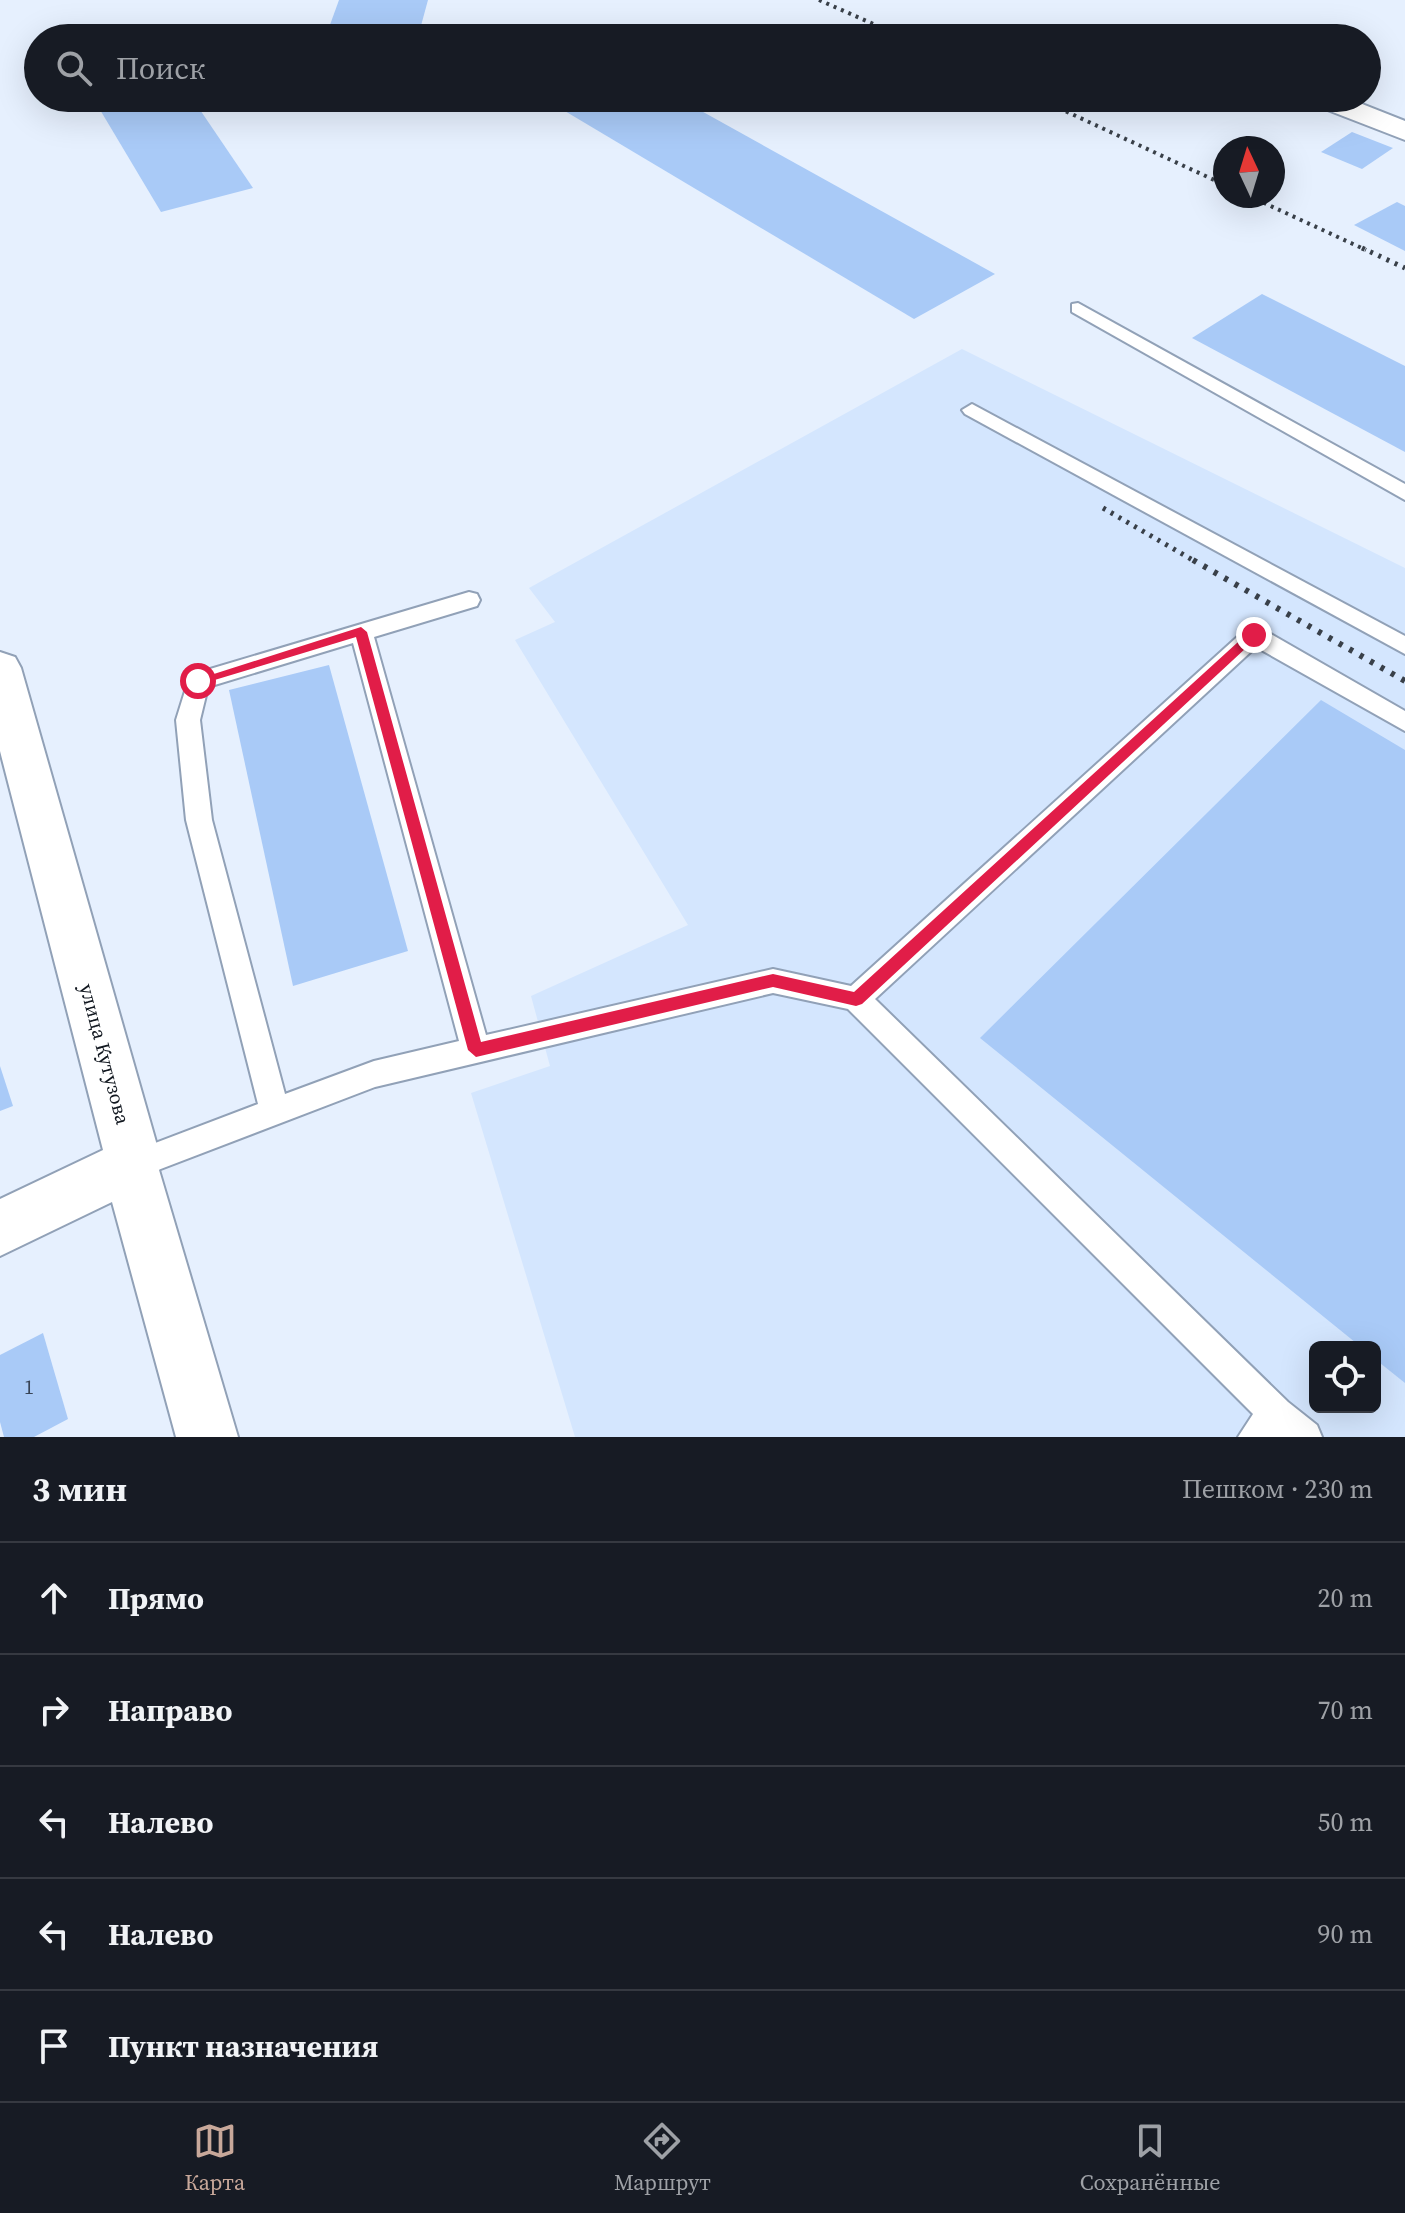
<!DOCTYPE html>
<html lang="ru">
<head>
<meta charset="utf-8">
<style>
	:root { --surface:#171b24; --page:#242831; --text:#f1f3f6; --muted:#9ea1a6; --line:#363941; --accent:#c8a89a }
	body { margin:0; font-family:"Source Serif 4",serif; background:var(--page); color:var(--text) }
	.controls { position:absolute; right:24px; bottom:24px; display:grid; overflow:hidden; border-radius:12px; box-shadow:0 8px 32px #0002 }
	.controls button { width:72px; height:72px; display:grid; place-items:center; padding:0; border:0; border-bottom:2px solid var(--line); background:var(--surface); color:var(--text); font:40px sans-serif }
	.compass { position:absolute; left:1213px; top:136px; width:72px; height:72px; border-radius:50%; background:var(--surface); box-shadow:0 8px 32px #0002; rotate:356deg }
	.stop { position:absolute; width:24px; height:24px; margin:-18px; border:6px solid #e11d48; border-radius:50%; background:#fff }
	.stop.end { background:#e11d48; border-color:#fff; box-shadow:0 2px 8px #0008 }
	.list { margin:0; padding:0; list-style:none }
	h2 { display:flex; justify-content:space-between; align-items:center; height:104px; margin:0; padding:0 32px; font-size:34px }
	h2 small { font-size:26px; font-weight:400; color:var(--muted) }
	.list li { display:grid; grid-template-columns:52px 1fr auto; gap:24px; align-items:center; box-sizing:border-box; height:112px; padding:0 32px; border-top:2px solid var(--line) }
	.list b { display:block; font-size:30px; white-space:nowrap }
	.list em { font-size:26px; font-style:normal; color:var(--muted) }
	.icon { flex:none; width:44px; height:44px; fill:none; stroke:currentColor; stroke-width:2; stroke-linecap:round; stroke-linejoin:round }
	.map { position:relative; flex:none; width:1405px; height:1437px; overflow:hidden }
	.search { position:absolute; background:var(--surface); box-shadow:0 8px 32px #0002; left:24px; right:24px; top:24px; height:88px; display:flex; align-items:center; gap:20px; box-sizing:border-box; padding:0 28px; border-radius:44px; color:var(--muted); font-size:30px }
	.sheet { height:664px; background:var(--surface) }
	nav { display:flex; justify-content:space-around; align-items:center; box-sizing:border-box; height:112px; border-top:2px solid var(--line); background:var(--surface); font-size:22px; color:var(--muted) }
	nav a { display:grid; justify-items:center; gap:4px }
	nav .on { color:var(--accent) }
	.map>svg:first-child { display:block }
</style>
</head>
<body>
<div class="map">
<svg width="1405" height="1437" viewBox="0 0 1405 1437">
	<rect width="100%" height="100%" fill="#e6f0fe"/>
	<!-- built -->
	<path fill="#d4e6fe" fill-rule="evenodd" d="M962 349 1405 568V1437H575L471 1093 550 1066 531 996 688 925 515 640 555 622 529 588ZM1315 1347H1375V1407H1315Z"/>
	<!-- building -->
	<g fill="#a9caf7">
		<path d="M339 0H428L419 33H327Z"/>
		<path d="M93 98H192L253 188 161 212Z"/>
		<path d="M543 98H678L995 274 914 319Z"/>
		<path d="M1352 132 1393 148 1362 169 1321 152Z"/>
		<path d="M1397 202 1405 206V251L1354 225Z"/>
		<path d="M1262 294 1405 366V452L1192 338Z"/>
		<path d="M329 665 408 951 293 986 229 690Z"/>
		<path d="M1321 700 1405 750V1383L1375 1359V1347H1361L980 1038Z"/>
		<path d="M0 1066 13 1106 0 1111Z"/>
		<path d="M43 1333 68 1419 34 1437H4L0 1422V1355Z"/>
	</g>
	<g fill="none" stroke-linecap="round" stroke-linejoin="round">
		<defs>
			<g id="service">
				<path d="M1078 303 1405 484V500L1072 312V304Z"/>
				<path d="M972 404 1405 636V654L965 414 962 410Z"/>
				<path d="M469 592 477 594 480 600 477 606 374 637 486 1035 773 969 851 986 1246 629H1262L1405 711V731L1256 647 875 999 1288 1402 1317 1425 1322 1437H1238L1253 1414 848 1009 773 993 375 1087 132 1180 121 1176 117 1166 121 1156 258 1104 186 820 176 720 190 675ZM353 643 459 1041 374 1061 285 1094 212 820 200 720 208 687Z"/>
			</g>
			<g id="minor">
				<path d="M1308 98H1347L1405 121V140L1312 104Z"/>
				<path d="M0 652 15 657 21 668 162 1163 159 1170 238 1437H176L112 1202 0 1256V1199L103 1150 0 751Z"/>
			</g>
		</defs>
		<!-- service casing -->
		<use href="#service" stroke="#91a1b7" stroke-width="4"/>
		<!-- minor casing -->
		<use href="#minor" stroke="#91a1b7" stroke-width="4"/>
		<!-- service -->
		<use href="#service" fill="#fff" fill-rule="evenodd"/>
		<!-- minor -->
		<use href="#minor" fill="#fff" fill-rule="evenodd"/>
		<!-- rail-far2 -->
		<g stroke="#394049" stroke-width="4" stroke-dasharray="3 5" stroke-linecap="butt">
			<path d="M819 0 905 38"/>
			<path d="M1037 98 1225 185"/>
			<path d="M1249 196 1366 250"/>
		</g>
		<!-- rail-far1 -->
		<g stroke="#394049" stroke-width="5" stroke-dasharray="3 6" stroke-linecap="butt">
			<path d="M1362 248 1405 268"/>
			<path d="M1103 508 1196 562"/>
		</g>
		<!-- rail -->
		<path stroke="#394049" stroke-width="6" stroke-dasharray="4 8" stroke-linecap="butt" d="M1193 560 1405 681"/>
	</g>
	<!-- route -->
	<path fill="#e11d48" d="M361 627 367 632 481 1042 773 974 854 992 1249 632 1260 635 862 1004 856 1006 773 987 476 1057 468 1050 356 637 198 685 192 681Z"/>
	<g text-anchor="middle" stroke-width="6" stroke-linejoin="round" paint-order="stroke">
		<!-- street labels -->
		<g font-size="20" fill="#121820" stroke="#fff">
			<text transform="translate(105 1054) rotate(75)" y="7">улица Кутузова</text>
		</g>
		<!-- near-number labels -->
		<g font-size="20" fill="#384456">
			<text x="29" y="1394">1</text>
		</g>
	</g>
</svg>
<div class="controls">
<button><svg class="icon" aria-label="locate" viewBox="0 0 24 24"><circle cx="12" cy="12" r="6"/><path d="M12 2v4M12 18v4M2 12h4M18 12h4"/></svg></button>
</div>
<svg class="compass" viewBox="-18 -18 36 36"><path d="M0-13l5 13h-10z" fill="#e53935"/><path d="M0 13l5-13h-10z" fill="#9ea1a6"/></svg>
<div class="stop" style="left:198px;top:681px"></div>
<div class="stop end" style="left:1254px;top:635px"></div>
<div class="search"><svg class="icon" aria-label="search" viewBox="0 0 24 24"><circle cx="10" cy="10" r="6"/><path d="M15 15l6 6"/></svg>Поиск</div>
</div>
<section class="sheet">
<h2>3 мин<small>Пешком · 230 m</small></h2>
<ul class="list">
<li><svg class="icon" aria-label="ahead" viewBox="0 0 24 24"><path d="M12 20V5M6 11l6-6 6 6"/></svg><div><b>Прямо</b></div><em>20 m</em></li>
<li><svg class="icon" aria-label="right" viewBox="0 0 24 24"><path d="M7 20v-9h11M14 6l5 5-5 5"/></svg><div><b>Направо</b></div><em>70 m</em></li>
<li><svg class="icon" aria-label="left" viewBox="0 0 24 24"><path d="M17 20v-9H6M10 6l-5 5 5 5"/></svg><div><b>Налево</b></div><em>50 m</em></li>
<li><svg class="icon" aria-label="left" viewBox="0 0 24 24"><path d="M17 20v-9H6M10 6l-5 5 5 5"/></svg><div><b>Налево</b></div><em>90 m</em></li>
<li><svg class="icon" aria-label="arrive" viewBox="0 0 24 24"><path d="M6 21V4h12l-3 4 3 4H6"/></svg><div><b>Пункт назначения</b></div></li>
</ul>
</section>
<nav>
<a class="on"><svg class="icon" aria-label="map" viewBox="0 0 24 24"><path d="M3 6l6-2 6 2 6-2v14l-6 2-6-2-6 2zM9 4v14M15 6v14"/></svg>Карта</a>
<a><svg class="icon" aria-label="directions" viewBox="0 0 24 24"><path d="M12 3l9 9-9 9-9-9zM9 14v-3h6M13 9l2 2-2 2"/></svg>Маршрут</a>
<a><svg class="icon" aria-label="saved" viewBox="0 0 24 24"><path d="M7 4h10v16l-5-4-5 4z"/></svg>Сохранённые</a>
</nav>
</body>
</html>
